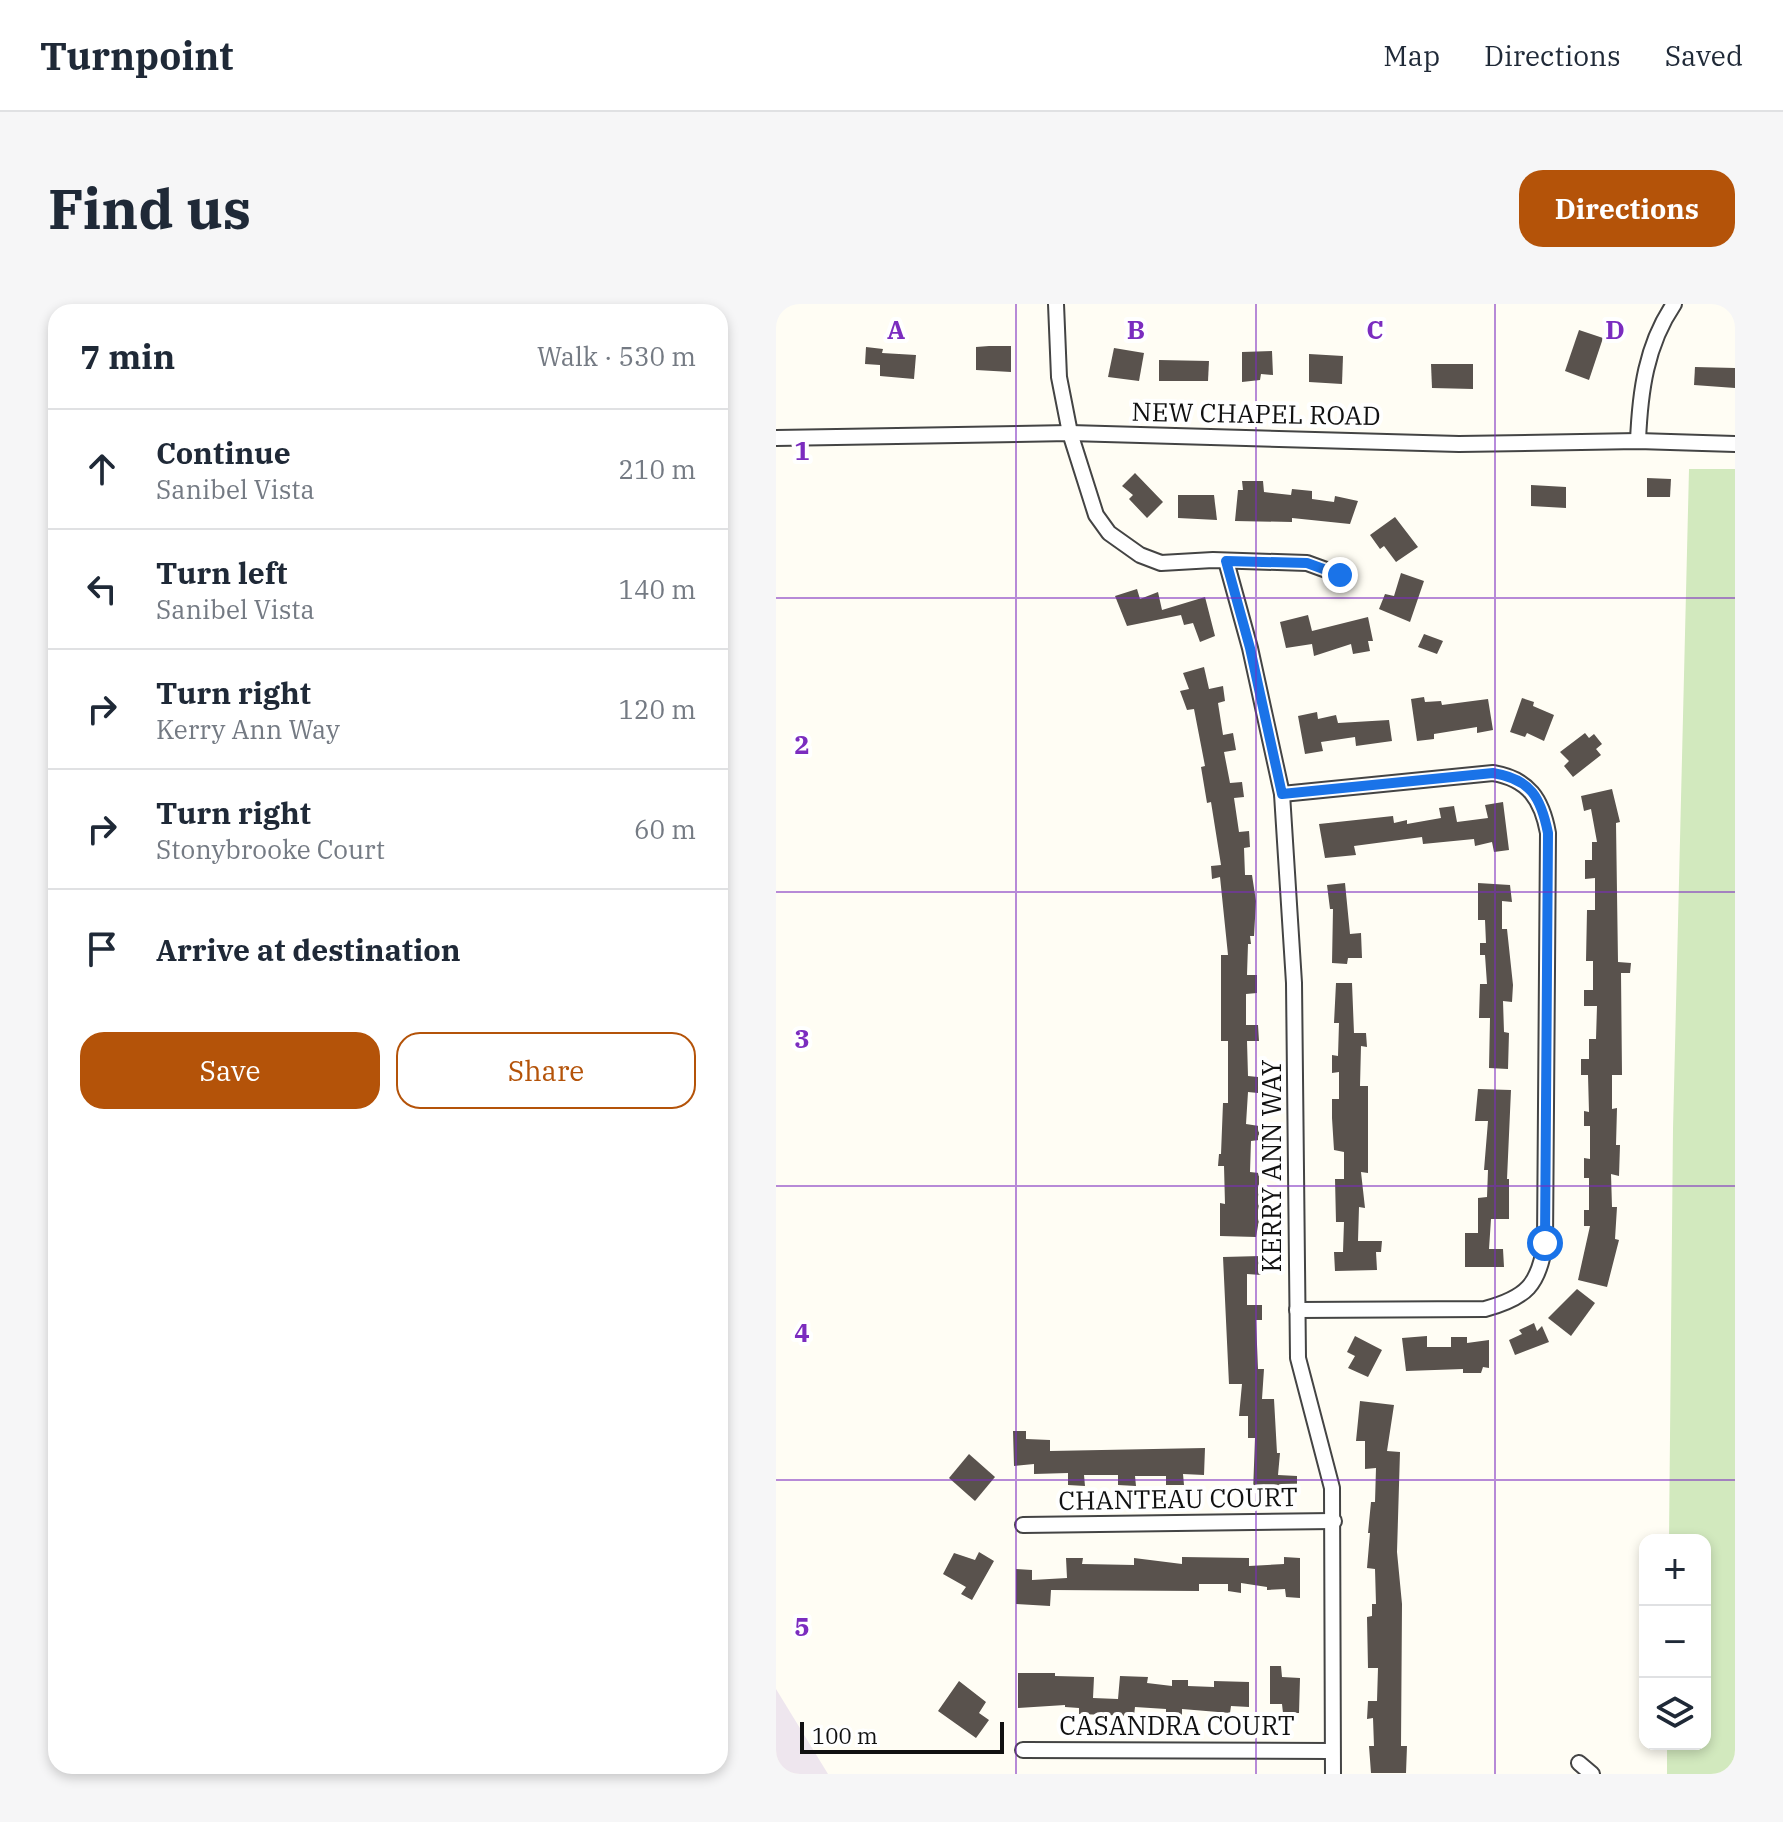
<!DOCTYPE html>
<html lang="en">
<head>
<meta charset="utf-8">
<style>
	:root { --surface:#fff; --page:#f6f6f7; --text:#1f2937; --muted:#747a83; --line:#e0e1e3; --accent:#b45309 }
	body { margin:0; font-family:"IBM Plex Serif",serif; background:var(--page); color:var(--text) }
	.controls { position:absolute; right:24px; bottom:24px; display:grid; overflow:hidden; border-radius:16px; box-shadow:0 4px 12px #0003 }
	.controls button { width:72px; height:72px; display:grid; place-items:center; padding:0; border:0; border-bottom:2px solid var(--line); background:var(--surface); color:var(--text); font:40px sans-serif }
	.scale { position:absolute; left:24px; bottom:20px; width:204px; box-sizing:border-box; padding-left:8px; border:4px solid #111; border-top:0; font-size:22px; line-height:28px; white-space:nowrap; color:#111; -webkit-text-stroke:6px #fff; paint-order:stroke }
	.stop { position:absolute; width:24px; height:24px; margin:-18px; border:6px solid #1a73e8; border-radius:50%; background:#fff }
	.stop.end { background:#1a73e8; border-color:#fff; box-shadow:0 2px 8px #0008 }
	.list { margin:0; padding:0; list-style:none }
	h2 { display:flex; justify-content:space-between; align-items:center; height:104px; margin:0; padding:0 32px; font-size:34px }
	h2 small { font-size:26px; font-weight:400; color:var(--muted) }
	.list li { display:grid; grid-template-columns:52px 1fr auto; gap:24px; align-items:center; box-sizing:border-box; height:120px; padding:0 32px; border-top:2px solid var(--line) }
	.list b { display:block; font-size:30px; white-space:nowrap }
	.list p { margin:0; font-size:26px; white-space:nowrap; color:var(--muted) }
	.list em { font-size:26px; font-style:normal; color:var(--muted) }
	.actions { display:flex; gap:16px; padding:24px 32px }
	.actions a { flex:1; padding:18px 0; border:2px solid var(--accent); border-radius:24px; text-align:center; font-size:28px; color:var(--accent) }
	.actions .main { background:var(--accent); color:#fff }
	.icon { flex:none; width:44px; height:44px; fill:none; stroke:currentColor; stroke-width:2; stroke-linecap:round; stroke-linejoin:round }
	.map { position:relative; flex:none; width:959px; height:1470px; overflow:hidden; border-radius:24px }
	header { display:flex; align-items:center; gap:48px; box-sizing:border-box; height:112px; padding:0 40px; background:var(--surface); border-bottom:2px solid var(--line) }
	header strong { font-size:38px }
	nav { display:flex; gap:44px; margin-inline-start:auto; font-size:28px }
	.intro { display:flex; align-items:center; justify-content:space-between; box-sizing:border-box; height:192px; padding:0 48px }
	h1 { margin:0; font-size:56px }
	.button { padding:20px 36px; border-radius:24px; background:var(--accent); color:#fff; font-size:28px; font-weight:700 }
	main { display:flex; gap:48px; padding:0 48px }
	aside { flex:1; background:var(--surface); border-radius:24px; box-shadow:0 4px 12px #0003 }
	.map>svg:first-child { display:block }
</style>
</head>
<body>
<header>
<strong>Turnpoint</strong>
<nav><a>Map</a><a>Directions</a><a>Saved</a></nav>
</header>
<div class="intro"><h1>Find us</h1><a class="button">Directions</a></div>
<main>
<aside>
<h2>7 min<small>Walk · 530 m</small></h2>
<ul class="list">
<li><svg class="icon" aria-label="ahead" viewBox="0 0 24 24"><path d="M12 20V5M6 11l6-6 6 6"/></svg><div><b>Continue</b><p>Sanibel Vista</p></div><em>210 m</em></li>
<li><svg class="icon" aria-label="left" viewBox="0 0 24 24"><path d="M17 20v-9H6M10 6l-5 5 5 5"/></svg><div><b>Turn left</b><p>Sanibel Vista</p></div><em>140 m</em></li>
<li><svg class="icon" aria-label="right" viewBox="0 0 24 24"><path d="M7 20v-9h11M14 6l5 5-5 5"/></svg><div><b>Turn right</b><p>Kerry Ann Way</p></div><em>120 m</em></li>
<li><svg class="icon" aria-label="right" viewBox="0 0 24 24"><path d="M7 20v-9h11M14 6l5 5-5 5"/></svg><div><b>Turn right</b><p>Stonybrooke Court</p></div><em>60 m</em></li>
<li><svg class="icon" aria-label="arrive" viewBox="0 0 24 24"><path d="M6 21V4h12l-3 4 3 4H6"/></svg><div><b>Arrive at destination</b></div></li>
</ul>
<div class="actions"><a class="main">Save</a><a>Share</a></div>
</aside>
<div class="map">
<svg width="959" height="1470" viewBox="0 0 959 1470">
	<rect width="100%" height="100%" fill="#fffdf4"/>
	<!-- industrial -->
	<path fill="#eee6ee" d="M0 1385 52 1470H0Z"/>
	<!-- green -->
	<path fill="#d2e9be" d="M913 165H959V1470H891V1440H929V1236H893L897 825Z"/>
	<!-- building -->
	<g fill="#59524d">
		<path d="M803 26 827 34 813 76 789 67Z"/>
		<path d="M213 42H235V68L200 66V43Z"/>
		<path d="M90 43 107 45 106 49 140 51 138 75 104 72V61L89 60Z"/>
		<path d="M338 44 368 49 363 77 332 73Z"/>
		<path d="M496 47 497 71 485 70 484 76 466 78V48Z"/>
		<path d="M533 50 567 52 566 80 533 78Z"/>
		<path d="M383 56 433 57 432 77H383Z"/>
		<path d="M655 60H697V85L656 84Z"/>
		<path d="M919 63 959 64V84L918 81Z"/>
		<path d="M359 169 387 198 371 214 353 195 357 191 346 182Z"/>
		<path d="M871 174 895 175 894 193H871Z"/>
		<path d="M466 177H487L488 188 515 191 516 185 536 187V195L558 198 559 192 582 197 574 220 516 214V218L459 217 462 186H467Z"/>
		<path d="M755 181 790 183V204L755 202Z"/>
		<path d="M402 191H438L441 216 402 214Z"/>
		<path d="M619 213 642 243 620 258 608 242 604 245 594 231Z"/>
		<path d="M625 269 648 277 634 318 603 305 609 290 618 292Z"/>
		<path d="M361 285 364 295 382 288 386 306 429 293 439 332 424 338 417 319 408 321 405 311 351 322 339 292Z"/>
		<path d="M532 311 536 327 592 313 597 337H592L594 347 577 350 575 340 538 352 536 340 510 344 504 318Z"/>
		<path d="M648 330 667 337 661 350 642 343Z"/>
		<path d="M428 363 433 385 447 382 449 397 442 399 447 431 457 429 460 446 448 448 454 479 466 478 468 493 458 494 463 528 473 527 474 543 468 544 469 571H476L480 597 478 632H474L475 640H472L471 671H481V689L470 690V721H482L483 737H471L472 772 482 773V789L472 788 470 820 483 822V836L475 837 474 868 483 869V916L480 933 444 932V899L449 900 448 862H442L443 850H445L447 799H452V737H445V651H452L444 573 436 575 435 562 445 561 435 498 431 499 425 463 429 462 418 405 411 406 404 387 413 385 407 369Z"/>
		<path d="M648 393 649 398 665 397 666 401 712 395 717 426 701 429V423L658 430V435L641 437 635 395Z"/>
		<path d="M746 394 758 398 757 402 778 411 768 437 751 429 749 433 734 428Z"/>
		<path d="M541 408 542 415 560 411 562 419 613 416 616 437 580 442 579 433 545 438 547 447 529 450 522 412Z"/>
		<path d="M809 429 813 434 818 430 826 440 820 445 825 451 797 473 788 462 793 457 784 448Z"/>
		<path d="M836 485 844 518 840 519 842 658 855 659 854 669H845L846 771H836V805L841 804 840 841H844L843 872 835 870 836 903H841L839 935 843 936 831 983 802 976 814 922H808V906H813V874H808V854L814 855V822H808V807L813 808 812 771H805V755H813V735H820L821 702H808V686H817V657H810L811 606H819V574L809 575V556H816V538H821L815 505 808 507 805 492Z"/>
		<path d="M727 498 733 546 718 548 716 538 699 542 698 535 647 540 646 533 578 542 580 551 549 554 543 520 617 512 618 519 631 516V520L665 514 663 504 678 502 681 518 712 514 709 501Z"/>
		<path d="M569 579 574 630 585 629 586 654H572L571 660 556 659 557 605H554L551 581Z"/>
		<path d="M702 579 734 581 736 598 726 597V625H731L737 681 736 698 727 697 728 728 733 729 732 765 713 764 714 714H703L704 680H711L709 651H704V639H710L709 616H702Z"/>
		<path d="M560 679H576L578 729H590L591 743 585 742 584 782H592V869L585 868 589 904 583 903 582 937H606L605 948H600L601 966 559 967 558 948H567L568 918H560L559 875H568V848L558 846 556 814V795H563V768L556 769V751L562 752 563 719H558Z"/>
		<path d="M702 785 735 786 731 875H733V915H715L713 945H727L728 963H689V929H702V894L711 893 712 866H708L712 817H699Z"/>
		<path d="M485 952V971L471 970V1001H486V1016H480L482 1065H488L486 1095H498L501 1149H504L502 1171 521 1172V1188H477L479 1134H472V1112H463L466 1080H453L447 953Z"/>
		<path d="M801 985 819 999 795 1032 772 1014Z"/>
		<path d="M758 1019 761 1027 766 1022 773 1038 739 1051 733 1036 746 1030 743 1026Z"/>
		<path d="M579 1032 606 1046 592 1073 572 1064 579 1052 571 1048Z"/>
		<path d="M651 1032V1043H675V1033H691V1039L713 1036V1064L707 1063 705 1069H687V1065L630 1067 626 1034Z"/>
		<path d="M584 1097 618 1101 611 1147 624 1148 621 1248 626 1300 625 1442H631L630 1469H595L593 1442H598L597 1414 591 1415 592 1397H601L602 1364H592L591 1313 596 1312V1300H600L599 1265 591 1264 594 1229H592L595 1198H599L600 1164 589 1165V1137H580Z"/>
		<path d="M237 1127H250V1135L274 1136V1147L429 1144 428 1171 407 1170 408 1181H390V1172H359L360 1182 342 1181V1171H308L309 1182 292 1181V1169L258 1170V1160L238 1162Z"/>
		<path d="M193 1150 219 1173 199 1197 173 1174Z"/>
		<path d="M203 1248 218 1257 196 1296 185 1290 190 1283 167 1270 178 1249 199 1256Z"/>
		<path d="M406 1253 473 1254V1262L508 1260V1253L524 1254V1294L510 1293 509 1285 491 1286V1283L465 1279V1289L452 1287V1280H423V1287L275 1286 274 1302 240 1300V1265L256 1266V1276L291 1274 290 1254H307L306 1260 358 1261V1254L406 1260Z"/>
		<path d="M494 1362H505L506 1373 524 1374 523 1409H507L506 1400H494Z"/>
		<path d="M242 1369H279V1372L318 1373 317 1394 342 1395 344 1372 372 1373 371 1379 396 1382V1376H412V1382L438 1383V1377L473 1378V1403L455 1402 454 1409 406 1405V1414L390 1413V1405L359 1403 358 1412 303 1410V1404L289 1403V1401L242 1404Z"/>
		<path d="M183 1377 210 1398 203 1409 213 1416 200 1434 162 1407Z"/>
	</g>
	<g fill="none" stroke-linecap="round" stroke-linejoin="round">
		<defs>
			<g id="minor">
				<path d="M280 0 283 73 294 129 320 211 333 229 364 251 385 259 437 256 531 259 564 271"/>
				<path d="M0 134 294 129 683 140 862 137 959 140"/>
				<path d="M862 137C864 88 870 41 898 0"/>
				<path d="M450 257 474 344 506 490 518 679 522 1054 556 1184 557 1470"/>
				<path d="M506 490 717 469C753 475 766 496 772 529L769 939C763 981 750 994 709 1005L521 1006"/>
				<path d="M247 1221 558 1217"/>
				<path d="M247 1446 556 1447"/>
				<path d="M803 1459 816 1470"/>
			</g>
		</defs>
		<!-- minor casing -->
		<use href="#minor" stroke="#444" stroke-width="18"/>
		<!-- minor -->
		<use href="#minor" stroke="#fff" stroke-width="14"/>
	</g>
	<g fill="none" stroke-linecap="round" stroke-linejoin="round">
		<!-- route -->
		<path stroke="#1a73e8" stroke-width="10" d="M564 271 531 259 450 257 474 344 506 490 717 469C755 475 765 494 772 529L769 939"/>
	</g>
	<!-- grid -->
	<path fill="none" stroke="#7b2cbf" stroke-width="2" stroke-opacity="0.55" d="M240 0V1470M480 0V1470M719 0V1470M0 294H959M0 588H959M0 882H959M0 1176H959"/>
	<g text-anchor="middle" stroke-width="8" stroke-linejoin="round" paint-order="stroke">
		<!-- street labels -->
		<g font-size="26" fill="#111" stroke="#fff">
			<text transform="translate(480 110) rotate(1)" y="9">NEW CHAPEL ROAD</text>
			<text transform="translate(496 862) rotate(-90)" y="9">KERRY ANN WAY</text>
			<text transform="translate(402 1195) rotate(-1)" y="9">CHANTEAU COURT</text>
			<text x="401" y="1431">CASANDRA COURT</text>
		</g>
	</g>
	<g font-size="26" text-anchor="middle" font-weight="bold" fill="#7b2cbf" stroke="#fff" stroke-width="8" stroke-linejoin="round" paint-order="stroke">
		<text x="120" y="35">A</text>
		<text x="360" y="35">B</text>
		<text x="599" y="35">C</text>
		<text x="839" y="35">D</text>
		<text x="26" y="156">1</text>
		<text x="26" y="450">2</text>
		<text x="26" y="744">3</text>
		<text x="26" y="1038">4</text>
		<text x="26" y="1332">5</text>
	</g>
</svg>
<div class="controls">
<button>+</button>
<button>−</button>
<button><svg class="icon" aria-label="layers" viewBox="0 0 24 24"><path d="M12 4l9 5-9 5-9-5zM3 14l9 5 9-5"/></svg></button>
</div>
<div class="scale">100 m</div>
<div class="stop" style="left:769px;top:939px"></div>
<div class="stop end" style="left:564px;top:271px"></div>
</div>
</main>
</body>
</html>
